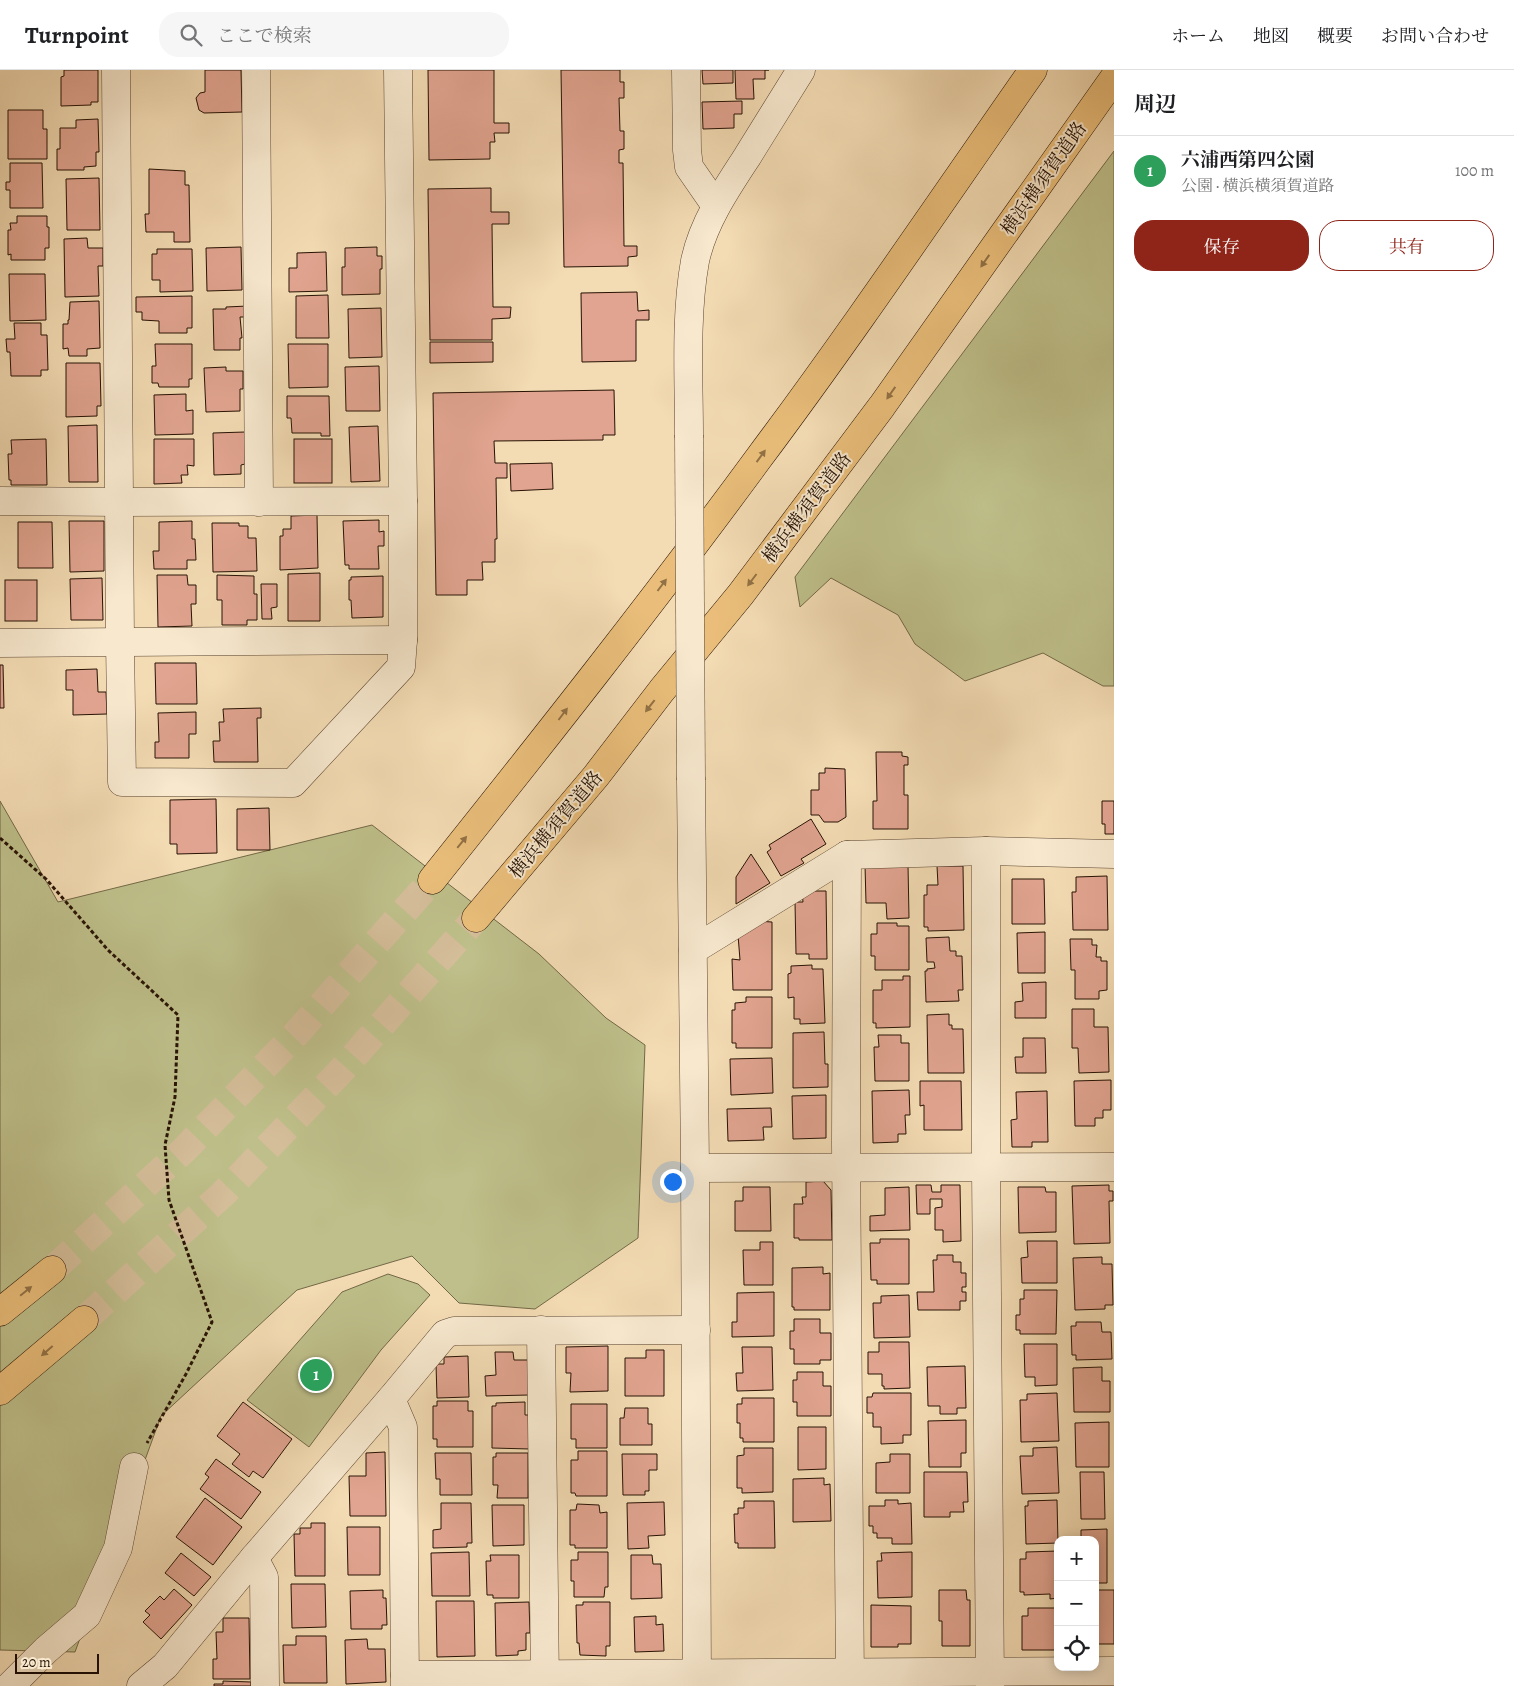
<!DOCTYPE html>
<html lang="ja">
<head>
<meta charset="utf-8">
<style>
	:root { --surface:#fff; --page:#f6f6f6; --text:#202124; --muted:#757577; --line:#e0e0e0; --accent:#8f2418 }
	body { margin:0; font-family:Alegreya,"Noto Serif JP",serif; background:var(--page); color:var(--text) }
	.controls { position:absolute; right:15px; bottom:15px; display:grid; overflow:hidden; border-radius:10px; box-shadow:0 2px 12px #0003 }
	.controls button { width:45px; height:45px; display:grid; place-items:center; padding:0; border:0; border-bottom:1px solid var(--line); background:var(--surface); color:var(--text); font:25px sans-serif }
	.scale { position:absolute; left:15px; bottom:12px; width:84px; box-sizing:border-box; padding-left:5px; border:2px solid #271204; border-top:0; font-size:14px; line-height:18px; white-space:nowrap; color:#271204; -webkit-text-stroke:4px #f7e8ce; paint-order:stroke }
	.you { position:absolute; left:672px; top:1111px; width:18px; height:18px; margin:-12px; border:4px solid #fff; border-radius:50%; background:#1a73e8; box-shadow:0 0 0 8px #1a73e833 }
	.badge { display:grid; place-items:center; width:32px; height:32px; border-radius:50%; background:var(--accent); color:#fff; font-size:16px; font-weight:700 }
	.pin { position:absolute; translate:-50% -50%; border:2px solid #fff; box-shadow:0 1px 5px #0006 }
	.list { margin:0; padding:0; list-style:none }
	h2 { display:flex; justify-content:space-between; align-items:center; height:65px; margin:0; padding:0 20px; font-size:21px }
	h2 small { font-size:16px; font-weight:400; color:var(--muted) }
	.list li { display:grid; grid-template-columns:32px 1fr auto; gap:15px; align-items:center; box-sizing:border-box; height:70px; padding:0 20px; border-top:1px solid var(--line) }
	.list b { display:block; font-size:19px; white-space:nowrap }
	.list p { margin:0; font-size:16px; white-space:nowrap; color:var(--muted) }
	.list em { font-size:16px; font-style:normal; color:var(--muted) }
	.actions { display:flex; gap:10px; padding:15px 20px }
	.actions a { flex:1; padding:11px 0; border:1px solid var(--accent); border-radius:20px; text-align:center; font-size:18px; color:var(--accent) }
	.actions .main { background:var(--accent); color:#fff }
	.icon { flex:none; width:28px; height:28px; fill:none; stroke:currentColor; stroke-width:2; stroke-linecap:round; stroke-linejoin:round }
	.map { position:relative; flex:none; width:1114px; height:1616px; overflow:hidden }
	header { display:flex; align-items:center; gap:30px; box-sizing:border-box; height:70px; padding:0 25px; background:var(--surface); border-bottom:1px solid var(--line) }
	header strong { font-size:24px }
	nav { display:flex; gap:28px; margin-inline-start:auto; font-size:18px }
	.search { width:350px; height:45px; background:var(--page); display:flex; align-items:center; gap:12px; box-sizing:border-box; padding:0 18px; border-radius:20px; color:var(--muted); font-size:19px }
	main { display:flex }
	aside { flex:1; background:var(--surface) }
	.map>svg:first-child { display:block }
</style>
</head>
<body>
<header>
<strong>Turnpoint</strong>
<div class="search"><svg class="icon" aria-label="search" viewBox="0 0 24 24"><circle cx="10" cy="10" r="6"/><path d="M15 15l6 6"/></svg>ここで検索</div>
<nav><a>ホーム</a><a>地図</a><a>概要</a><a>お問い合わせ</a></nav>
</header>
<main>
<div class="map">
<svg width="1114" height="1616" viewBox="0 0 1114 1616">
	<rect width="100%" height="100%" fill="#f3dbb3"/>
	<filter id="stains"><feTurbulence type="fractalNoise" baseFrequency=".004" numOctaves="4"/><feColorMatrix values="0 0 0 0 .2 0 0 0 0 .09 0 0 0 0 .02 0 0 0 .5 -.17"/></filter>
	<radialGradient id="worn" r=".72"><stop offset=".6" stop-color="#630" stop-opacity="0"/><stop offset="1" stop-color="#630" stop-opacity=".3"/></radialGradient>
	<!-- green -->
	<g fill="#bebf8a" stroke="#726847">
		<path d="M1114 81V616H1103L1043 583 965 611 915 574 898 545 831 508 800 537 795 507Z"/>
		<path d="M0 731 58 832 372 755 539 884 606 948 645 975 638 1168 535 1239 459 1233 412 1186 297 1220 161 1346 75 1582 0 1580Z"/>
		<path d="M388 1204 418 1214 430 1225 381 1280 309 1377 247 1330 342 1222Z"/>
	</g>
	<!-- building -->
	<g fill="#e1a490" stroke="#271204">
		<path d="M64 0H98V32H91V35L61 36V7L64 6Z"/>
		<path d="M205 0H241L242 42 204 43 199 40 196 28 200 23 205 22Z"/>
		<path d="M428 0H494V53H509V63H494L495 72H490V89L429 90Z"/>
		<path d="M561 0H620V12H624V28H619L620 61H624V79L619 80V93H623L624 176H637V186L628 187V196L564 197Z"/>
		<path d="M702 0H733V13L703 14Z"/>
		<path d="M735 0H769H765V9H753L754 29H736Z"/>
		<path d="M742 31V44H734V58L703 59 702 32Z"/>
		<path d="M8 40H43V59H47V89H8Z"/>
		<path d="M98 49 99 82H96V96L84 97V100H57V79H60V58H76V50Z"/>
		<path d="M10 93H42L43 138H10V120H6V112H10Z"/>
		<path d="M149 99 185 101V115H189L190 172H174V162H146L145 144H149Z"/>
		<path d="M99 108 100 160H67L66 109Z"/>
		<path d="M491 118V142H509V154H492L493 237H511L510 248 492 249V270H430L428 119Z"/>
		<path d="M17 146H47V157H49V178H45V190H11V184L8 185V160H11L10 153H17Z"/>
		<path d="M87 168 88 178H103V196H98L99 226 65 227 64 169Z"/>
		<path d="M241 177 242 220 207 221 206 178Z"/>
		<path d="M377 177V186H382V199H380V224L342 225V197H345V178Z"/>
		<path d="M157 179H192L193 221 160 222V210H152V184H157Z"/>
		<path d="M326 182 327 221 289 222V198H297V183Z"/>
		<path d="M9 204H45L46 250 10 251Z"/>
		<path d="M637 222 638 241 649 240V250H636V291L582 292 581 223Z"/>
		<path d="M328 225 329 268H296V226Z"/>
		<path d="M192 226V258H187V263H159V251L142 250V242H136V227Z"/>
		<path d="M99 231 100 278 87 279V286H69L68 278 63 279V254H68V250H69L70 232Z"/>
		<path d="M248 236V247H240L242 268H240V280H214L213 239H226V237Z"/>
		<path d="M381 238 382 287 349 288 348 239Z"/>
		<path d="M14 253H41V265H47L48 300H41V306H11L10 282H7L6 269H15Z"/>
		<path d="M430 272H493V292L430 293Z"/>
		<path d="M155 274H192V309H189V317H159L158 313H152V296H156Z"/>
		<path d="M288 274H328V317L289 318Z"/>
		<path d="M66 293H100L101 336H97V346L66 347Z"/>
		<path d="M379 296 380 341H346L345 297Z"/>
		<path d="M226 297V301H243V319H240V341L206 342 204 298Z"/>
		<path d="M614 320 615 365H603V370L494 371 495 393H507V408H496L497 469H495V492H482L483 510H467V525H436L433 323Z"/>
		<path d="M186 324V341L193 340V364L155 365 154 325Z"/>
		<path d="M287 326H329L330 366H321V363H292L291 348H287Z"/>
		<path d="M97 355 98 412H69L68 356Z"/>
		<path d="M378 356 380 411 351 412 349 357Z"/>
		<path d="M245 362V394L241 395V404L214 405 213 363Z"/>
		<path d="M46 369 47 415H11V410H9L8 384H12L11 370Z"/>
		<path d="M154 369H194V396L187 395 188 405H181L182 413 154 414Z"/>
		<rect x="294" y="369" width="38" height="44"/>
		<path d="M552 393 553 419 511 421 510 394Z"/>
		<path d="M317 445 318 498 280 500V466H283V459H291V446Z"/>
		<path d="M379 450V462L384 461V476H378L379 499H349V495H345L343 451Z"/>
		<path d="M69 451H104V501L70 502Z"/>
		<path d="M192 451V469H195L196 490H187V499H154L153 481H159V452Z"/>
		<path d="M18 452H52L53 498H18Z"/>
		<path d="M212 453H239V456H248V468H256L257 501 213 502Z"/>
		<path d="M320 503V551H288V504Z"/>
		<path d="M157 505H187L188 515H196V534H191L192 556 158 557Z"/>
		<path d="M217 505 254 506V524H257V550H247V555H222V530H217Z"/>
		<path d="M383 506V547L352 548 351 530H349V510H351V507Z"/>
		<path d="M102 508 103 550H71L70 509Z"/>
		<rect x="5" y="510" width="32" height="41"/>
		<path d="M261 514H277V537L271 538 272 549H262Z"/>
		<path d="M155 593H196L197 634H156Z"/>
		<path d="M0 595H3L4 638H0Z"/>
		<path d="M97 599 98 622H106L107 644 73 645V620H66V600Z"/>
		<path d="M261 638V648H257L258 692H214L213 671H220L219 652H224L223 639Z"/>
		<path d="M196 642V664H189V688H155V672H159L158 643Z"/>
		<path d="M876 682H902V686L908 687V695H904V725H908V759H873V731H877Z"/>
		<path d="M825 698 845 699 846 747 838 752H824L819 745H811V720H819V703H825Z"/>
		<path d="M216 729 217 783 177 784V774H170V730Z"/>
		<path d="M1102 731H1114V764H1105V754H1102Z"/>
		<path d="M269 738 270 780H237V739Z"/>
		<path d="M811 749 826 774 801 789 804 793 781 806 767 782 771 779 769 775Z"/>
		<path d="M751 784 770 813 736 834V807Z"/>
		<path d="M865 795H908L909 848 887 849 886 833H866Z"/>
		<path d="M937 796H963L964 860 928 861V857H924V825H927V815H938Z"/>
		<path d="M1107 806 1108 860H1073L1072 822H1076V807Z"/>
		<path d="M1012 809H1044L1045 854H1012Z"/>
		<path d="M802 821H826L827 889H809V884H796L795 832H803Z"/>
		<path d="M756 851 772 852V920H733L732 889 740 890 738 865Z"/>
		<path d="M877 853H897V856H909V900H875V886H871V864H877Z"/>
		<path d="M1045 862V903H1018L1017 863Z"/>
		<path d="M949 867 950 881H956V886H962L963 920H958L959 931 926 932 925 901H927V899L935 898 934 892H927L926 868Z"/>
		<path d="M1070 869H1092V875H1097L1096 887H1101V891H1107V920L1099 921V929H1075V900H1071Z"/>
		<path d="M812 895V899H823L825 953 800 954V949H794V927L788 928V904L791 903V896Z"/>
		<path d="M903 906H910V957L876 958V953H873V920H882V910H903Z"/>
		<path d="M1046 912V948H1015V932L1023 931 1022 913Z"/>
		<path d="M746 927H772V978H736V973H732V940H735V933L746 932Z"/>
		<path d="M1072 939H1094V957H1108L1109 1002 1079 1003 1078 978H1072Z"/>
		<path d="M949 944V955H952V959H963L964 1003H928L927 945Z"/>
		<path d="M824 962 825 994H828V1017L793 1018V963Z"/>
		<path d="M878 965H901V973H909V1011H875L874 977H879Z"/>
		<path d="M1023 968H1045L1046 1003H1016L1015 987H1023Z"/>
		<path d="M772 988 773 1023 731 1025 730 989Z"/>
		<path d="M1111 1010V1040H1103V1048H1095V1056H1075L1074 1011Z"/>
		<path d="M920 1011H961L962 1060H924V1035L920 1036Z"/>
		<path d="M909 1020 910 1045H905L906 1064H898V1072L873 1073 872 1021Z"/>
		<path d="M1047 1021 1048 1072H1032V1077H1012L1011 1050 1017 1049 1016 1022Z"/>
		<path d="M826 1025V1068L793 1069 792 1026Z"/>
		<path d="M771 1038 772 1057H763L764 1070 728 1071 727 1039Z"/>
		<path d="M823 1111 831 1120 832 1170H799V1168H794V1134H803L802 1127H806V1112Z"/>
		<path d="M916 1115H931L932 1122H941V1115H960L961 1171 943 1172V1160H935V1138L942 1137V1129H930V1144H917Z"/>
		<path d="M1109 1115V1121H1113V1131H1109L1110 1173 1074 1174 1072 1116Z"/>
		<path d="M743 1117H770L771 1161H735V1131H743Z"/>
		<path d="M909 1117 910 1160 870 1161V1146L885 1145V1118Z"/>
		<path d="M1018 1117H1045L1046 1122H1056V1162L1019 1163Z"/>
		<path d="M880 1169H909V1214H877V1210H871L870 1173H880Z"/>
		<path d="M1027 1171H1057V1213H1022L1021 1188 1028 1187Z"/>
		<path d="M760 1172H773V1215H744L743 1180H760Z"/>
		<path d="M937 1185H953V1192H961V1203H966V1217H962V1222H966V1231H960V1240H918L917 1222H934L933 1190H937Z"/>
		<path d="M1102 1187V1194H1112L1113 1235H1105V1239L1075 1240 1073 1188Z"/>
		<path d="M823 1197V1204L830 1203V1240H794V1237H792V1198Z"/>
		<path d="M1024 1220H1057L1056 1264H1020V1260H1016V1245H1020V1229H1024Z"/>
		<path d="M774 1222V1266L732 1267V1252H737V1223Z"/>
		<path d="M909 1225 910 1267 874 1268 873 1233H881V1226Z"/>
		<path d="M794 1249H820V1263H831V1290H820V1294H794V1279H790V1261H794Z"/>
		<path d="M1076 1252H1101L1102 1262H1111L1112 1289 1076 1290V1285H1072L1071 1256H1076Z"/>
		<path d="M879 1272H909L910 1318 884 1319V1316H882V1304H868V1282H879Z"/>
		<path d="M1024 1274H1057V1315L1035 1316V1307H1025Z"/>
		<path d="M608 1276V1321L570 1322 571 1303H566V1277Z"/>
		<path d="M742 1277H772L773 1320 737 1321 736 1303H743Z"/>
		<path d="M646 1280H664V1326H625V1288H646Z"/>
		<path d="M495 1282H513L514 1290H528L529 1325 486 1326 485 1306 496 1305Z"/>
		<path d="M468 1286 469 1327 437 1328 436 1294H444V1287Z"/>
		<path d="M965 1296 966 1338H957V1344H940V1336H928L927 1297Z"/>
		<path d="M1102 1297V1311H1110V1342H1074L1073 1298Z"/>
		<path d="M797 1302H823V1316H831V1346H797V1332H793V1310H797Z"/>
		<path d="M873 1323H911V1365H903V1373L881 1374V1357H873V1343H867V1327H872Z"/>
		<path d="M1057 1323 1059 1371 1021 1372 1020 1330H1027V1324Z"/>
		<path d="M742 1328H774V1372H743V1368H740V1353H737V1334H742Z"/>
		<path d="M437 1331H468V1341H473V1377H437V1369H433V1336H437Z"/>
		<path d="M243 1332 292 1369 263 1408 253 1401 249 1407 232 1394 240 1384 217 1366Z"/>
		<path d="M525 1332V1345H530V1379L492 1378V1336H496V1333Z"/>
		<path d="M571 1334H607V1378H576V1369H571Z"/>
		<path d="M625 1338H648V1354H652V1375H620V1348H624Z"/>
		<path d="M966 1350V1383H961V1397H929L928 1351Z"/>
		<path d="M1109 1352V1397H1076L1075 1353Z"/>
		<path d="M798 1357H826V1399L798 1400Z"/>
		<path d="M1057 1377 1059 1423 1022 1424 1020 1386H1033V1378Z"/>
		<path d="M744 1378H773V1422L742 1423V1418H737V1386L744 1385Z"/>
		<path d="M578 1381H607V1426H576L575 1423H571V1390H578Z"/>
		<path d="M385 1382 386 1446H350L349 1406H366V1383Z"/>
		<path d="M435 1383H471L472 1425H440V1409H436Z"/>
		<path d="M496 1383H528V1428H497L498 1415H493V1387H496Z"/>
		<path d="M622 1384H657V1400H649V1421H645V1425H623Z"/>
		<path d="M890 1384H910V1423H876V1393L890 1392Z"/>
		<path d="M216 1389 261 1422 241 1449 200 1419 209 1407 205 1404Z"/>
		<path d="M924 1402H967L968 1432H963L964 1442H950V1447H924Z"/>
		<path d="M1080 1402H1104L1105 1449H1081Z"/>
		<path d="M824 1408V1415L830 1414 831 1451 793 1452V1409Z"/>
		<path d="M205 1428 242 1457 213 1495 176 1467Z"/>
		<path d="M885 1430H898V1434L911 1433 912 1474H892V1468H877V1463H873V1456H869V1436H885Z"/>
		<path d="M1057 1430 1058 1473 1026 1474 1025 1436H1028V1431Z"/>
		<path d="M744 1431H774L775 1478H738V1473H735L734 1444H738V1438H744Z"/>
		<path d="M664 1432 665 1465 648 1466 649 1478 628 1479 627 1433Z"/>
		<path d="M441 1433H471L472 1473H467V1477L433 1478V1460L441 1459Z"/>
		<path d="M577 1434 599 1435 600 1443 607 1442V1478H575V1475H570V1440H576Z"/>
		<path d="M492 1435H524V1475L493 1476Z"/>
		<path d="M311 1453H325V1506H295L294 1464H300V1458H311Z"/>
		<path d="M347 1457H380V1505H348Z"/>
		<path d="M1107 1459V1513H1095V1470H1081V1460Z"/>
		<path d="M1058 1481V1528L1050 1529V1524L1024 1525V1522H1020V1489H1026V1482Z"/>
		<path d="M469 1482 470 1526H432L431 1483Z"/>
		<path d="M578 1482H608V1517H605L604 1527H574V1511H571V1490H578Z"/>
		<path d="M912 1482V1527L878 1528 877 1491H882L881 1483Z"/>
		<path d="M181 1483 211 1507 194 1526 165 1503Z"/>
		<path d="M490 1485H519V1528H493V1525H487L486 1491H491Z"/>
		<path d="M631 1485H652L653 1494H661L662 1528 631 1529Z"/>
		<path d="M291 1514H325L326 1557 292 1558Z"/>
		<path d="M174 1519 192 1535 161 1569 143 1552 150 1545 145 1541 160 1526 164 1530Z"/>
		<path d="M383 1520V1528H386L387 1555H382V1559H351L350 1521Z"/>
		<path d="M939 1520H966L967 1530H970V1576H942V1551H939Z"/>
		<rect x="1095" y="1520" width="19" height="54"/>
		<path d="M436 1531H474L475 1586 437 1587Z"/>
		<path d="M529 1532 530 1563H526V1580L518 1581V1585L496 1586 495 1533Z"/>
		<path d="M583 1532H610V1576H606V1586L580 1585 579 1573H577L576 1535H583Z"/>
		<path d="M871 1535 911 1536V1574H898V1577H871Z"/>
		<path d="M1028 1538H1058V1580H1022V1546H1028Z"/>
		<path d="M656 1546V1555L663 1554 664 1581 635 1582 634 1547Z"/>
		<path d="M223 1548H249L250 1609H213V1589H217L216 1562H223Z"/>
		<path d="M296 1566H326L327 1613H284L283 1575H296Z"/>
		<path d="M367 1569 368 1579H385L386 1612 346 1614 345 1570Z"/>
		<path d="M223 1611 251 1612V1616H214V1614H223Z"/>
	</g>
	<g fill="none" stroke-linecap="round" stroke-linejoin="round">
		<!-- highway-tunnel -->
		<g stroke="#d4bd99" stroke-width="28" stroke-dasharray="28 14" stroke-linecap="butt">
			<path d="M52 1200 184 1080 296 964 432 810"/>
			<path d="M84 1250 223 1124 339 1003 476 848"/>
		</g>
		<defs>
			<g id="minor">
				<path d="M116 0 120 571 122 712 293 713 401 597 403 570V431"/>
				<path d="M256 0 259 432"/>
				<path d="M686 0 687 80 689 97 716 136"/>
				<path d="M689 365C689 310 685 246 695 191 703 153 726 119 747 87 765 58 783 29 801 0"/>
				<path d="M0 431 120 432 403 431 398 0"/>
				<path d="M0 573 403 570"/>
				<path d="M691 710 695 1098 697 1616"/>
				<path d="M986 781V1098L990 1616"/>
				<path d="M847 785 846 1074 850 1616"/>
				<path d="M693 880 847 785 986 781 1114 784"/>
				<path d="M695 1098 1114 1097"/>
				<path d="M541 1260 545 1616"/>
				<path d="M254 1488 264 1507 265 1616"/>
				<path d="M405 1605 1114 1601"/>
				<path d="M10 1616 46 1580 87 1545 118 1478 134 1397"/>
				<path d="M141 1616 165 1596 254 1488 391 1329"/>
				<path d="M405 1616 403 1357 391 1329 445 1264 454 1261 696 1260"/>
			</g>
			<g id="highway">
				<path d="M432 810C543 671 653 532 758 389 853 262 942 130 1033 0"/>
				<path d="M476 848 596 706 662 620 741 524 882 336 1114 8"/>
				<path d="M0 1242 52 1200"/>
				<path d="M0 1321 84 1250"/>
			</g>
		</defs>
		<!-- minor casing -->
		<use href="#minor" stroke="#5a4430" stroke-width="29"/>
		<!-- highway casing -->
		<use href="#highway" stroke="#271204" stroke-width="29"/>
		<!-- path -->
		<path stroke="#271204" stroke-width="3" stroke-dasharray="4 2.5" stroke-linecap="butt" d="M0 768 46 809 108 880 178 945 175 1027 165 1075 169 1130 212 1252 186 1304 147 1373"/>
		<!-- minor -->
		<use href="#minor" stroke="#f7e8ce" stroke-width="28"/>
		<!-- highway -->
		<use href="#highway" stroke="#eabe7a" stroke-width="28"/>
		<defs>
			<path id="minor-bridge" d="M689 365 691 710"/>
		</defs>
		<!-- minor-bridge casing -->
		<use href="#minor-bridge" stroke="#5a4430" stroke-width="29" stroke-linecap="butt"/>
		<!-- minor-bridge -->
		<use href="#minor-bridge" stroke="#f7e8ce" stroke-width="28"/>
	</g>
	<!-- one-way arrows -->
	<defs><path id="oneway-solid" d="M-6-.8H1V-3.2L6.5 0L1 3.2V.8H-6Z" transform="scale(1.25)"/></defs>
	<g fill="#927145">
		<use href="#oneway-solid" transform="translate(985 191) rotate(125)"/>
		<use href="#oneway-solid" transform="translate(891 323) rotate(125)"/>
		<use href="#oneway-solid" transform="translate(761 386) rotate(-54)"/>
		<use href="#oneway-solid" transform="translate(752 510) rotate(127)"/>
		<use href="#oneway-solid" transform="translate(662 515) rotate(-53)"/>
		<use href="#oneway-solid" transform="translate(650 636) rotate(128)"/>
		<use href="#oneway-solid" transform="translate(563 644) rotate(-53)"/>
		<use href="#oneway-solid" transform="translate(462 772) rotate(-51)"/>
		<use href="#oneway-solid" transform="translate(26 1221) rotate(-39)"/>
		<use href="#oneway-solid" transform="translate(47 1281) rotate(139)"/>
	</g>
	<g text-anchor="middle" stroke-width="4" stroke-linejoin="round" paint-order="stroke">
		<!-- street labels -->
		<g font-size="19" fill="#271204" stroke="#f7e8ce">
			<text transform="translate(1043 108) rotate(-55)" y="7">横浜横須賀道路</text>
			<text transform="translate(806 437) rotate(-53)" y="7">横浜横須賀道路</text>
			<text transform="translate(555 754) rotate(-50)" y="7">横浜横須賀道路</text>
		</g>
	</g>
	<rect width="100%" height="100%" filter="url(#stains)"/>
	<rect width="100%" height="100%" fill="url(#worn)"/>
</svg>
<div class="controls">
<button>+</button>
<button>−</button>
<button><svg class="icon" aria-label="locate" viewBox="0 0 24 24"><circle cx="12" cy="12" r="6"/><path d="M12 2v4M12 18v4M2 12h4M18 12h4"/></svg></button>
</div>
<div class="scale">20 m</div>
<div class="you"></div>
<div class="pin badge" style="left:316px;top:1305px;background:#2e9e5b">1</div>
</div>
<aside>
<h2>周辺<small></small></h2>
<ul class="list">
<li><span class="badge" style="background:#2e9e5b">1</span><div><b>六浦西第四公園</b><p>公園 · 横浜横須賀道路</p></div><em>100 m</em></li>
</ul>
<div class="actions"><a class="main">保存</a><a>共有</a></div>
</aside>
</main>
</body>
</html>
